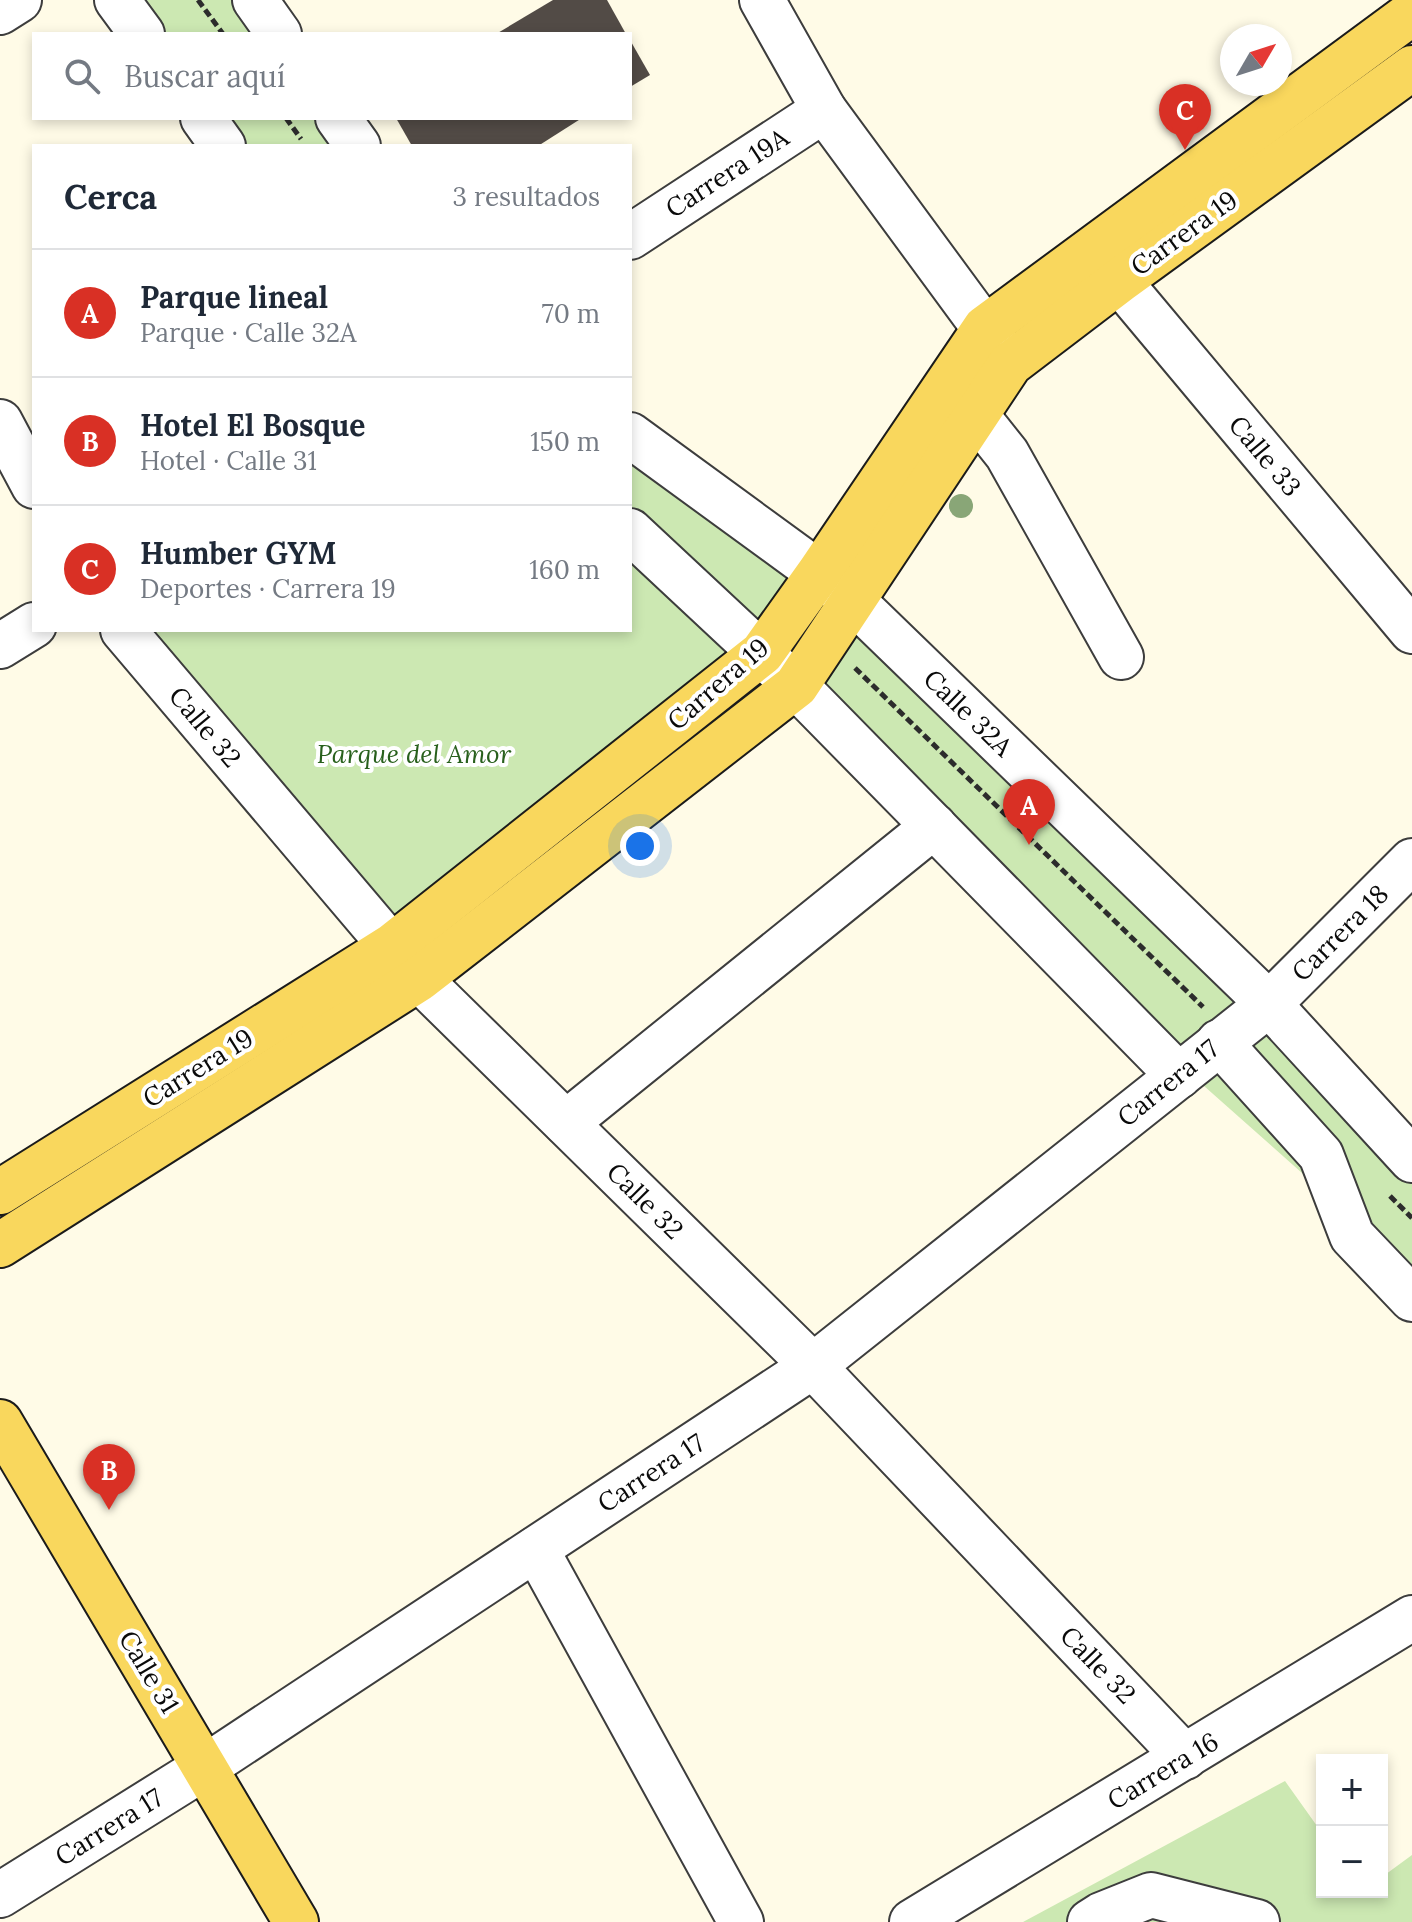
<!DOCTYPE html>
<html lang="es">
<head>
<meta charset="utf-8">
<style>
	:root { --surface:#fff; --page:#f6f6f7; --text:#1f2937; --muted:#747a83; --line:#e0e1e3; --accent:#d93025 }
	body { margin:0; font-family:Lora,serif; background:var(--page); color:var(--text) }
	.controls { position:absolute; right:24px; bottom:24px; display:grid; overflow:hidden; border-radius:0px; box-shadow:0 4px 12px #0003 }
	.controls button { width:72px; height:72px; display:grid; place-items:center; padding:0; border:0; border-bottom:2px solid var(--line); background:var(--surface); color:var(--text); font:40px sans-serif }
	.compass { position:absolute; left:1220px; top:24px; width:72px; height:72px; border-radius:50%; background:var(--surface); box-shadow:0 4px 12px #0003; rotate:51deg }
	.you { position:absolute; left:640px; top:846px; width:28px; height:28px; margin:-20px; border:6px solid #fff; border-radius:50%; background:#1a73e8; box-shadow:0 0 0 12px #1a73e833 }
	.badge { display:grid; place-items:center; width:52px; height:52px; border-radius:50%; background:var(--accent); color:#fff; font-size:26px; font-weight:700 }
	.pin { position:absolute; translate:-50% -66px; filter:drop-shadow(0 2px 4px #0008) }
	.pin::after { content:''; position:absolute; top:42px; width:28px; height:24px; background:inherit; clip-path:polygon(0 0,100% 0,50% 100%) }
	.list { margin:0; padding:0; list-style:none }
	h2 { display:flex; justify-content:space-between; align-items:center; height:104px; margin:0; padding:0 32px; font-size:34px }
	h2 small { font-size:26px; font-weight:400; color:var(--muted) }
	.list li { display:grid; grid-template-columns:52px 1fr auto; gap:24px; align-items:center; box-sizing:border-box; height:128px; padding:0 32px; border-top:2px solid var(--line) }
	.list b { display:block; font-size:30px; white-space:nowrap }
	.list p { margin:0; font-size:26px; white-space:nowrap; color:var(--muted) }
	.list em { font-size:26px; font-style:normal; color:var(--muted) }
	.icon { flex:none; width:44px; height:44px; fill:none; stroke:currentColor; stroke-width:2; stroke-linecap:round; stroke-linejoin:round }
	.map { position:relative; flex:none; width:1412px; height:1922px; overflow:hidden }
	.search { position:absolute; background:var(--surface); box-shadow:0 4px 12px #0003; left:32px; top:32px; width:600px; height:88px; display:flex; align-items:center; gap:20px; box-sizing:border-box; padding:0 28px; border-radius:0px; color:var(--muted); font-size:30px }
	.panel { position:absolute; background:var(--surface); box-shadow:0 4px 12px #0003; left:32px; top:144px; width:600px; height:488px; border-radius:0px }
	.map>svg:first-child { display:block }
</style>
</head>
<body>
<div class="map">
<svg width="1412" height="1922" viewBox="0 0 1412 1922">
	<rect width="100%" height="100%" fill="#fffbe7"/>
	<!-- green -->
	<g fill="#cce8b2">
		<path d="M117 0H255L279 34H142Z"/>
		<path d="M203 118H338L358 146H223Z"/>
		<path d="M630 435 819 573 1412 1160V1299L1352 1236 1302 1173 1195 1078 781 687 422 973 400 948 766 658 630 531Z"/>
		<path d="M630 544 744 649 399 924 138 630H630Z"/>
		<path d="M1285 1781 1322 1833V1892H1382V1877L1412 1855V1922H1023Z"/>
	</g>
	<!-- building -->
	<g fill="#524b46">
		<path d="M553 0H607L626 34H496Z"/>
		<path d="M630 40 650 75 630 87Z"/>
		<path d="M396 118H582L538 146H412Z"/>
	</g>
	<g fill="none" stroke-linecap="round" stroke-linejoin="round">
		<defs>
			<g id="minor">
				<path d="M117 0 142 34"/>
				<path d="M255 0 279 34"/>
				<path d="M762 0 824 110 1007 359"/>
				<path d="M0 12 19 0"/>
				<path d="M203 118 223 146"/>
				<path d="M338 118 358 146"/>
				<path d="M630 237 824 110"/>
				<path d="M1119 281 1412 631"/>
				<path d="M976 415 1007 454 1121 657"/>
				<path d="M0 422 34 486"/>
				<path d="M630 435 819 573 852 600 1269 1004 1412 1160"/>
				<path d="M630 531 796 686 1179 1076"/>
				<path d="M123 630 419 979 813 1366 1185 1757"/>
				<path d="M0 646 34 625"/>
				<path d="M1219 1042 1321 1155 1352 1236 1412 1299"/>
				<path d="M566 1123 934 826"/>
				<path d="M536 1549 741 1922"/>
				<path d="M0 1895 205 1767 813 1366 1269 1004 1412 861"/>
				<path d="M912 1922 1412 1618"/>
				<path d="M1090 1922 1101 1915 1151 1895 1257 1922"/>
			</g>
			<g id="major">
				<path d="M0 1192 392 946 762 653 819 573 985 328 1412 13"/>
				<path d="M0 1245 419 979 796 686 1010 364 1119 281 1412 68"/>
				<path d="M0 1422 296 1922"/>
			</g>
		</defs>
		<!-- minor casing -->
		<use href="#minor" stroke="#3d3d3d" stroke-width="48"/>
		<!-- major casing -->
		<use href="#major" stroke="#1b1b1b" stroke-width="48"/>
		<!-- path -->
		<g stroke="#2c2c2c" stroke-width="5" stroke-dasharray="8 4" stroke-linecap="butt">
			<path d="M198 0 223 34"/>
			<path d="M286 118 301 139"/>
			<path d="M855 668 1203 1007"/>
			<path d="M1390 1196 1412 1218"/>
		</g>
		<!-- minor -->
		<use href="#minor" stroke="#fff" stroke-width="44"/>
		<!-- major -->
		<use href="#major" stroke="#f9d75d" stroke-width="44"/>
	</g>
	<!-- trees -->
	<circle fill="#89a677" cx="961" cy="506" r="12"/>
	<g text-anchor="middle" stroke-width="8" stroke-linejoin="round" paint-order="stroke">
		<!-- street labels -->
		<g font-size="26" fill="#0a0a0a" stroke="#fff">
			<text transform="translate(727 173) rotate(-33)" y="9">Carrera 19A</text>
			<text transform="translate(1184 233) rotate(-36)" y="9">Carrera 19</text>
			<text transform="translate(1265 456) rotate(50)" y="9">Calle 33</text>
			<text transform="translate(718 684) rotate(-41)" y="9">Carrera 19</text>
			<text transform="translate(968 713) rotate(44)" y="9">Calle 32A</text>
			<text transform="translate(205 727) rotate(50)" y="9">Calle 32</text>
			<text transform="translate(1340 933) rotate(-45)" y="9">Carrera 18</text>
			<text transform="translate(198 1068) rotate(-32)" y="9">Carrera 19</text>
			<text transform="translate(1168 1083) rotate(-39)" y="9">Carrera 17</text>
			<text transform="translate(645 1201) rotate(45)" y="9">Calle 32</text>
			<text transform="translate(651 1473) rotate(-33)" y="9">Carrera 17</text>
			<text transform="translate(1098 1665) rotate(46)" y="9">Calle 32</text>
			<text transform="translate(149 1672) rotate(59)" y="9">Calle 31</text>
			<text transform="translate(1163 1771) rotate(-31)" y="9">Carrera 16</text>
			<text transform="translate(109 1827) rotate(-32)" y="9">Carrera 17</text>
		</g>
		<!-- park labels -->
		<g font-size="26" font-style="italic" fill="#28601c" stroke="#fff">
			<text x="414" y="763">Parque del Amor</text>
		</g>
	</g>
</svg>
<div class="controls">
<button>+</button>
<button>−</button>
</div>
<svg class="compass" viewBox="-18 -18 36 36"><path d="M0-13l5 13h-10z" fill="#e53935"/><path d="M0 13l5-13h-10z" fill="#747a83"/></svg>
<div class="you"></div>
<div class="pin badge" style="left:1029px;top:845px">A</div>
<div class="pin badge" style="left:109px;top:1510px">B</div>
<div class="pin badge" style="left:1185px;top:150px">C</div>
<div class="search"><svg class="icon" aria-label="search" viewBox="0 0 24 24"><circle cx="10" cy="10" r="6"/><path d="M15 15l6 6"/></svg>Buscar aquí</div>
<section class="panel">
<h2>Cerca<small>3 resultados</small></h2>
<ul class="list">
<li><span class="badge">A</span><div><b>Parque lineal</b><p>Parque · Calle 32A</p></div><em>70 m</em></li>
<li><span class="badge">B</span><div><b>Hotel El Bosque</b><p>Hotel · Calle 31</p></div><em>150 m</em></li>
<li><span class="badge">C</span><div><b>Humber GYM</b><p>Deportes · Carrera 19</p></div><em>160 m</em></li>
</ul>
</section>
</div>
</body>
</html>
